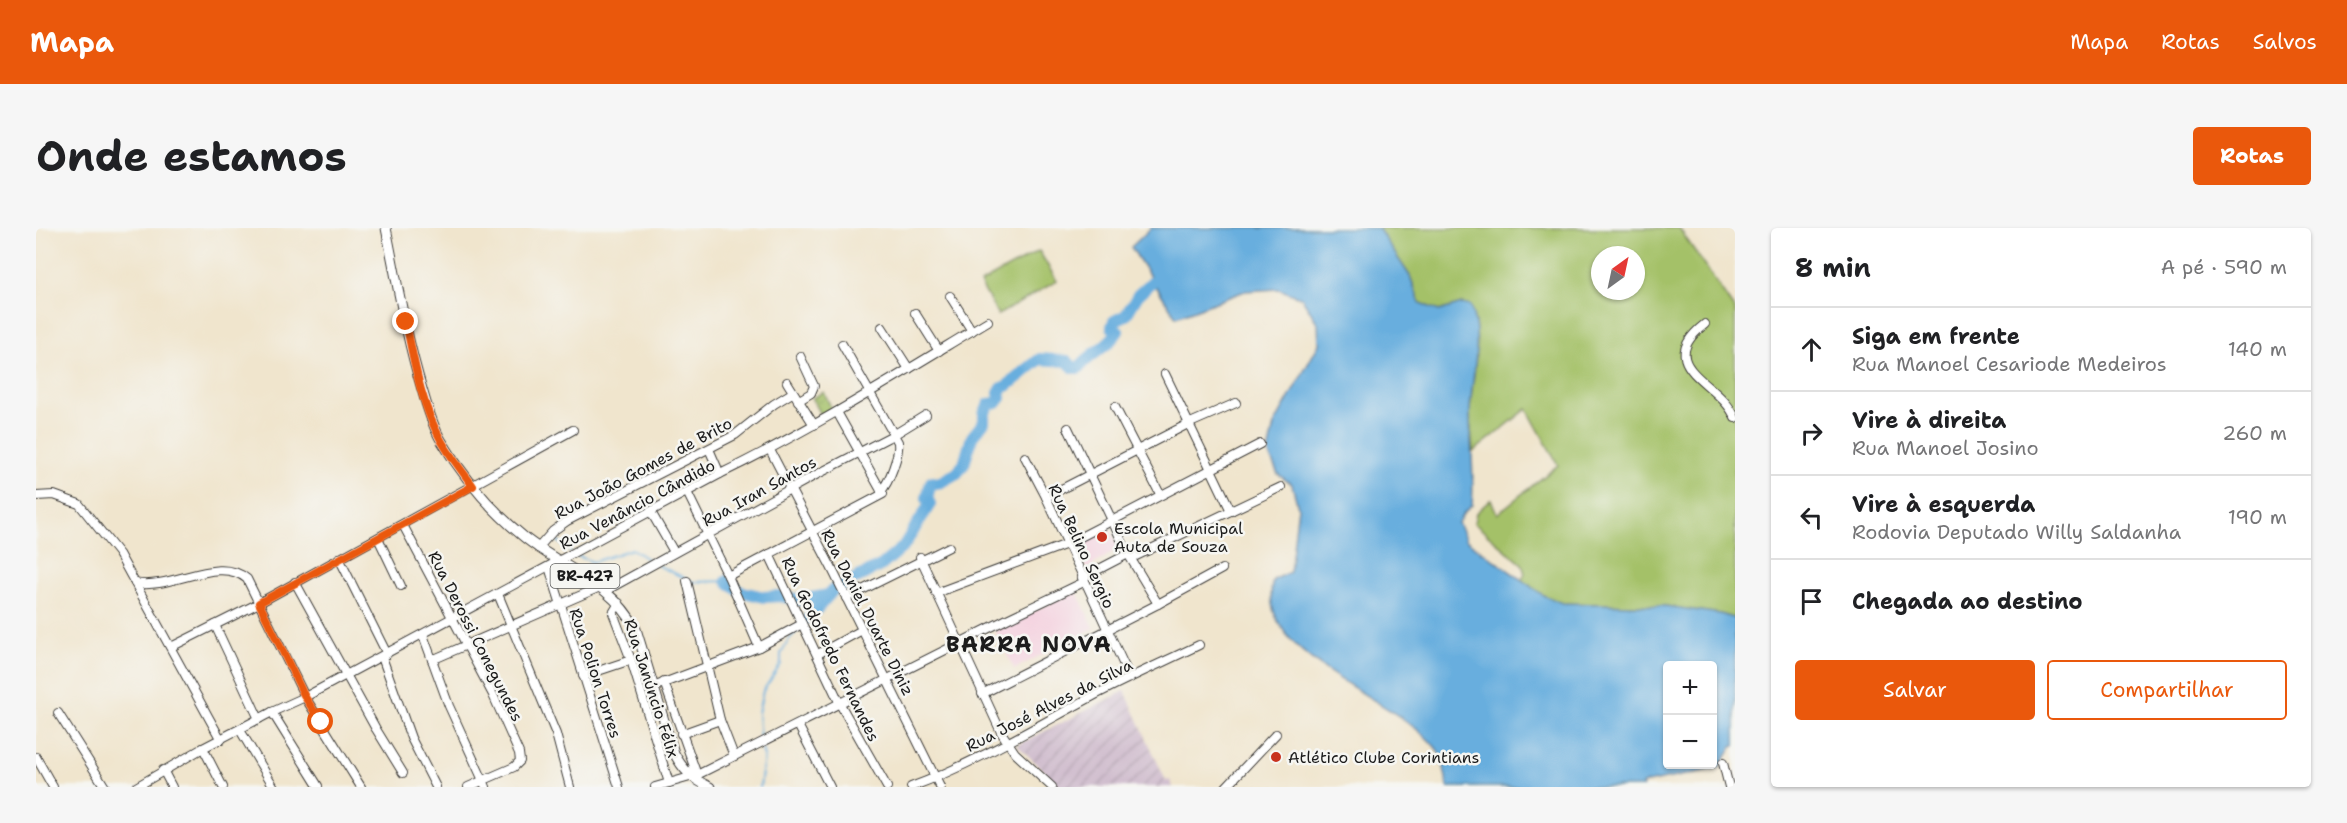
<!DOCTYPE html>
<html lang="pt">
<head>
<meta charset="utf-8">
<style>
	:root { --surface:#fff; --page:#f6f6f6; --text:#202124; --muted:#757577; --line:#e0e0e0; --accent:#ea580c }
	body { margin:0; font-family:"Shantell Sans",sans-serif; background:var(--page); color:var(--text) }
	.controls { position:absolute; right:18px; bottom:18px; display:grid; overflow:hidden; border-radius:6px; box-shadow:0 2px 4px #0004 }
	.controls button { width:54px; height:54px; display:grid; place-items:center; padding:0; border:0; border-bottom:2px solid var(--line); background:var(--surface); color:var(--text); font:30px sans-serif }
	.compass { position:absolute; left:1555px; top:18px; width:54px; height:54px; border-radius:50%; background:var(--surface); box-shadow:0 2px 4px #0004; rotate:33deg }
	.stop { position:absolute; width:18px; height:18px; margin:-14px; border:4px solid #ea580c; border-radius:50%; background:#fff }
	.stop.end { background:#ea580c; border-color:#fff; box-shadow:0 2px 6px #0008 }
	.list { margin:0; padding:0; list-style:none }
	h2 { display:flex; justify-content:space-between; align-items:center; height:78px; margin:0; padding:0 24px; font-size:26px }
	h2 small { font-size:20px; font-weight:400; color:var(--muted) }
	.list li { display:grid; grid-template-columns:39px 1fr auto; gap:18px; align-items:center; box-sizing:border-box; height:84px; padding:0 24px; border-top:2px solid var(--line) }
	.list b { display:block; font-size:22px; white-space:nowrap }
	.list p { margin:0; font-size:20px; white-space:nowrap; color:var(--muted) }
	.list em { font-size:20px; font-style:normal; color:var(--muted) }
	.actions { display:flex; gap:12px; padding:18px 24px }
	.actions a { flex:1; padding:14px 0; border:2px solid var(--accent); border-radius:6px; text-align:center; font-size:21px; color:var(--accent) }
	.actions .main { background:var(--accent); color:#fff }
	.icon { flex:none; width:33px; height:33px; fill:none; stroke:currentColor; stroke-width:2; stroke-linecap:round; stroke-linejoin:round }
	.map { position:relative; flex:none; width:1699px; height:559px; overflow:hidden; border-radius:6px }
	header { display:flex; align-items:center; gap:36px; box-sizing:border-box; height:84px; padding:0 30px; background:var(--accent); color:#fff }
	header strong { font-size:28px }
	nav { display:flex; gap:33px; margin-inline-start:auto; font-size:21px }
	.intro { display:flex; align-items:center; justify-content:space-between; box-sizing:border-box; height:144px; padding:0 36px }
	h1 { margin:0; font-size:42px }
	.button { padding:15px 27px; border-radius:6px; background:var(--accent); color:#fff; font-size:21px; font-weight:700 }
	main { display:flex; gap:36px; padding:0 36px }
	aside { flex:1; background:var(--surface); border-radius:6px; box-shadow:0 2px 4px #0004 }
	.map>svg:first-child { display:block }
</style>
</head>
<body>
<header>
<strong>Mapa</strong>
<nav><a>Mapa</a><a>Rotas</a><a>Salvos</a></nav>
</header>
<div class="intro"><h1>Onde estamos</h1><a class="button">Rotas</a></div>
<main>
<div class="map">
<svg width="1699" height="559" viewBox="0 0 1699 559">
	<defs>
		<pattern id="industrial-furrows" width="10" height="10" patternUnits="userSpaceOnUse" patternTransform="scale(1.5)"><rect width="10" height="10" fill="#d0bdce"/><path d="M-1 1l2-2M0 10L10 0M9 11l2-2" fill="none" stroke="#b2a2b0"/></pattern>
		<pattern id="park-tufts" width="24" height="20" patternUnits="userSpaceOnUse" patternTransform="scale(1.5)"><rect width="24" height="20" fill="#a4c168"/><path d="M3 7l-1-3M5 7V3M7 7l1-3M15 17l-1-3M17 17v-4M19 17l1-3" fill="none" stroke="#8da55a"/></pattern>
	</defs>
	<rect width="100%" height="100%" fill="#f6f6f2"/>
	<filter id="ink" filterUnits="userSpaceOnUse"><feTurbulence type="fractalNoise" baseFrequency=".0167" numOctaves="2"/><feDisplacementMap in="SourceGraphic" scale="12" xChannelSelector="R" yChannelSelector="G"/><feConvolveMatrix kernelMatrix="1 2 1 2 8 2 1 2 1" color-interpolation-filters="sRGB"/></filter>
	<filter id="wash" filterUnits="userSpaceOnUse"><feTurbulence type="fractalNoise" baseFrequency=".008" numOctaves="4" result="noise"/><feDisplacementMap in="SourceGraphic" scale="24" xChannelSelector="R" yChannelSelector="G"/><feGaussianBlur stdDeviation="1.35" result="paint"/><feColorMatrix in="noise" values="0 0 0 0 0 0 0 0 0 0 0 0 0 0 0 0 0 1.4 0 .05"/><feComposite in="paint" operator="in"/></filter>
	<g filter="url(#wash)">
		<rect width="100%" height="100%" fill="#f0e5cd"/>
		<!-- built -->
		<g fill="#f4cfde">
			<path d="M1072 298 1083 320 1051 341 1037 320Z"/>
			<path d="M1040 362 1058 400 978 441 959 403Z"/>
		</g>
		<!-- industrial -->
		<path fill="url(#industrial-furrows)" d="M1089 463 1130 553 1134 552 1137 559H1025L981 517Z"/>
		<!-- grass -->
		<g fill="#a4c168" stroke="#606e42" stroke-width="1.5" fill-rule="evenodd">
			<path d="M1342 0H1643L1699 82V391L1685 386 1629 378 1526 375 1507 367 1485 353 1489 346 1486 336 1438 295 1440 285 1455 271 1461 286 1522 237 1491 181 1437 224C1436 210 1434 196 1434 182 1436 149 1448 109 1434 79L1426 76 1403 83 1384 75 1374 48ZM1564 27H1600V63H1564Z"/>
			<path d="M1003 23 1021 53 962 87 944 55Z"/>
		</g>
		<!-- park -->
		<path fill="url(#park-tufts)" stroke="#606e42" stroke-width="1.5" d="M788 164 797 184 787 190 776 170Z"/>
		<!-- water -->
		<path fill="#67aede" stroke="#42657d" stroke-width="1.5" fill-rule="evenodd" d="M1115 0H1342L1374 48 1384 75 1403 83 1426 76 1434 78C1448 111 1435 150 1434 184 1434 215 1439 245 1436 277L1427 286 1422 295 1430 312 1507 367 1526 375 1629 378 1685 386 1699 391V518L1696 519 1683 540 1606 556 1607 559H1412C1409 547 1407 529 1400 520 1361 469 1217 430 1237 352L1254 344 1262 279 1256 257 1242 246 1232 224 1238 197 1283 116 1282 96 1266 70 1243 61 1209 63 1140 89 1095 19ZM1632 437H1676V536H1632Z"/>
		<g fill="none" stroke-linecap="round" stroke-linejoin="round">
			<!-- stream -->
			<g stroke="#67aede" stroke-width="2">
				<path d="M521 312 535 324"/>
				<path d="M539 327 557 334 596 321 616 334"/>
				<path d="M621 337 657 354 691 353"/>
				<path d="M724 511 722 485 727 463 745 436V426L753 411 763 401"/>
				<path d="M724 559 728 529 726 521"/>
			</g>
			<!-- river -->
			<g stroke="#67aede" stroke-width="12">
				<path d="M691 353 703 363 728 369 744 368 764 372 793 367"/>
				<path d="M773 390 797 362 846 337 867 319 894 276 891 270 895 254 903 255 921 245 928 236 936 209 948 194V186L953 176 961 175 964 170 963 165 966 160 971 158 1004 131 1031 133 1038 140H1043C1054 125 1073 119 1082 103L1076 99 1078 93 1090 87 1102 67 1128 43"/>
			</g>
		</g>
	</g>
	<g filter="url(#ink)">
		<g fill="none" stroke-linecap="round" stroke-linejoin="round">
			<defs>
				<g id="minor">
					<path d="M914 68 936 103"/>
					<path d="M879 85 903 123"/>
					<path d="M1669 96C1614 139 1686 154 1699 190"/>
					<path d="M846 99 873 141"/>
					<path d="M806 116 862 214C864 226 853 255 845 263"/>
					<path d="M1129 146 1195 283"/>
					<path d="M751 154 778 197"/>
					<path d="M762 173 775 165 778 158 764 128"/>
					<path d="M1079 179 1124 266"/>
					<path d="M1032 200 1092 326 1122 376"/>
					<path d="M673 221 684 246"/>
					<path d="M734 222 795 339 904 559"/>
					<path d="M989 229 1010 269 1094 450"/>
					<path d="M651 264 692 348 723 419"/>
					<path d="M0 268 18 267 43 276 83 326 185 512"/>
					<path d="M1010 269 1152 196 1200 175"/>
					<path d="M615 284 638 324"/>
					<path d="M367 297 457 467 483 525 484 533 478 539 432 559"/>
					<path d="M342 310 365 358"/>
					<path d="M502 320 517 303 531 293 699 207 738 176 756 165"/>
					<path d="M733 326 804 476 851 559"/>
					<path d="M884 329 965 504 979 525 1016 559"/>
					<path d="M303 330 351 426"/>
					<path d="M1096 330 1245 259"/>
					<path d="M513 339 583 559"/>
					<path d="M692 348 847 266 801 184"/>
					<path d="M1046 350 1092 326"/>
					<path d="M651 353 684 492 698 528"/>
					<path d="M259 354 340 501 367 545"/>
					<path d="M99 355C134 363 183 326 211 351L269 469 325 559"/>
					<path d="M569 363 776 249 859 206 890 187"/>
					<path d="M900 365 1031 316 1224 216"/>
					<path d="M462 366 520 506 534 559"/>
					<path d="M810 370 913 319"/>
					<path d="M583 375 577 385 595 432 633 555"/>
					<path d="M179 397 223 491"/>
					<path d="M387 407 413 478 450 559"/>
					<path d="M135 419 223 375 537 202"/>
					<path d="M782 426 826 402"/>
					<path d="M346 429 375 510 400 559"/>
					<path d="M396 432 564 359"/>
					<path d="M547 448 595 432"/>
					<path d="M628 454 661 547"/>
					<path d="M617 459 723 419 766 396"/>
					<path d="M946 466 1122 376 1186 341"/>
					<path d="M236 484 282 558"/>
					<path d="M22 485 69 559"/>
					<path d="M762 497 794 559"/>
					<path d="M204 502 238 559"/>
					<path d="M645 506 684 492"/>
					<path d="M167 520 187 559"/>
					<path d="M0 529 17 559"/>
					<path d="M1687 535 1693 559"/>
					<path d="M127 542 136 559"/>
					<path d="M100 559 167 520 236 484 269 469 684 246C777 201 864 146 952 93"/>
					<path d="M619 559 661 547 973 390 1048 354"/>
					<path d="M875 559C940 535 999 499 1059 467 1093 449 1128 434 1163 417"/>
					<path d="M1190 559 1240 506"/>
				</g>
				<path id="major" d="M350 0C361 54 370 108 386 161 391 178 396 197 405 212 427 249 455 282 488 309 526 340 576 354 600 401L638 525C647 542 656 551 674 559"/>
			</defs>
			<!-- minor casing -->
			<use href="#minor" stroke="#3c3a37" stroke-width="10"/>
			<!-- major casing -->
			<use href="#major" stroke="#3c3a37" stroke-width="11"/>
			<!-- minor -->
			<use href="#minor" stroke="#fff" stroke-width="8"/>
			<!-- major -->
			<use href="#major" stroke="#fff" stroke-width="9"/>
		</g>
	</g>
	<g fill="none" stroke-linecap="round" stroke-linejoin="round" filter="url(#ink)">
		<!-- route -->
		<path stroke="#ea580c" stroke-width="8" d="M285 494 269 469 223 375 437 258C426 243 414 228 405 212 385 177 378 133 370 94"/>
	</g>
	<!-- markers -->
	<g fill="#c8321e" stroke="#f6f6f2" stroke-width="2">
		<circle cx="1066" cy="309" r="6"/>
		<circle cx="1240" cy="529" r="6"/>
	</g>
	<g text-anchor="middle" stroke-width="5" stroke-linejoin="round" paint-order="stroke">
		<!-- shield labels -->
		<rect fill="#f6f6f2" stroke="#5d5d5c" stroke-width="1.5" x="514.5" y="336" width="69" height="24" rx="4.5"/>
		<g font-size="15" font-weight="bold" fill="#1c1c1c">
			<text x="549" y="353">BR-427</text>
		</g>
		<!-- street labels -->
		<g font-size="16" fill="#1c1c1c" stroke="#f6f6f2">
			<text transform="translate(607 240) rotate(-28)" y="6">Rua João Gomes de Brito</text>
			<text transform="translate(723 263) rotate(-29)" y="6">Rua Iran Santos</text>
			<text transform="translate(601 276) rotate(-28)" y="6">Rua Venâncio Cândido</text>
			<text transform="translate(1046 318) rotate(65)" y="6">Rua Belino Sergio</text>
			<text transform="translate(832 384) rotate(63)" y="6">Rua Daniel Duarte Diniz</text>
			<text transform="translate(440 408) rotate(63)" y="6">Rua Derossi Conegundes</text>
			<text transform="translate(795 421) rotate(64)" y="6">Rua Godofredo Fernandes</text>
			<text transform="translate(560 445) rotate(72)" y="6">Rua Polion Torres</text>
			<text transform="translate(616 460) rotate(72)" y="6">Rua Janúncio Félix</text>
			<text transform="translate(1013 477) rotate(-27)" y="6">Rua José Alves da Silva</text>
		</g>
		<!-- poi labels -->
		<g font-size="16" fill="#1c1c1c" stroke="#f6f6f2" text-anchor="start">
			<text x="1078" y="306">Escola Municipal<tspan x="1078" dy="18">Auta de Souza</tspan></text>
			<text x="1252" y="535">Atlético Clube Corintians</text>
		</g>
		<!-- district labels -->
		<g font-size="22" font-weight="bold" letter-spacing="1.5" fill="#1c1c1c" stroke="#f6f6f2">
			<text x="993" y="424">BARRA NOVA</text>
		</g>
	</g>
</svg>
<div class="controls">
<button>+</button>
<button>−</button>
</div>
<svg class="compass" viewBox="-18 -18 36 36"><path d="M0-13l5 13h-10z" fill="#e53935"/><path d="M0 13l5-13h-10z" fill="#757577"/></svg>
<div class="stop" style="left:285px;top:494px"></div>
<div class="stop end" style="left:370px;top:94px"></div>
</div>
<aside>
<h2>8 min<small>A pé · 590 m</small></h2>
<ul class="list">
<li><svg class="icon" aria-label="ahead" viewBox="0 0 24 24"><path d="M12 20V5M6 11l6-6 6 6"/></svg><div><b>Siga em frente</b><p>Rua Manoel Cesariode Medeiros</p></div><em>140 m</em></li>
<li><svg class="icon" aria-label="right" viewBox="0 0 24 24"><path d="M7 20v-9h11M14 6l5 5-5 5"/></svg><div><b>Vire à direita</b><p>Rua Manoel Josino</p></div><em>260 m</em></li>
<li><svg class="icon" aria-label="left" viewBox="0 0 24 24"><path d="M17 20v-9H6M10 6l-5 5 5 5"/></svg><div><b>Vire à esquerda</b><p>Rodovia Deputado Willy Saldanha</p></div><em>190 m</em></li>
<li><svg class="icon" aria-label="arrive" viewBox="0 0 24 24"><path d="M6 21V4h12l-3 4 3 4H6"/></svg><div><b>Chegada ao destino</b></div></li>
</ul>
<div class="actions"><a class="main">Salvar</a><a>Compartilhar</a></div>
</aside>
</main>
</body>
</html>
